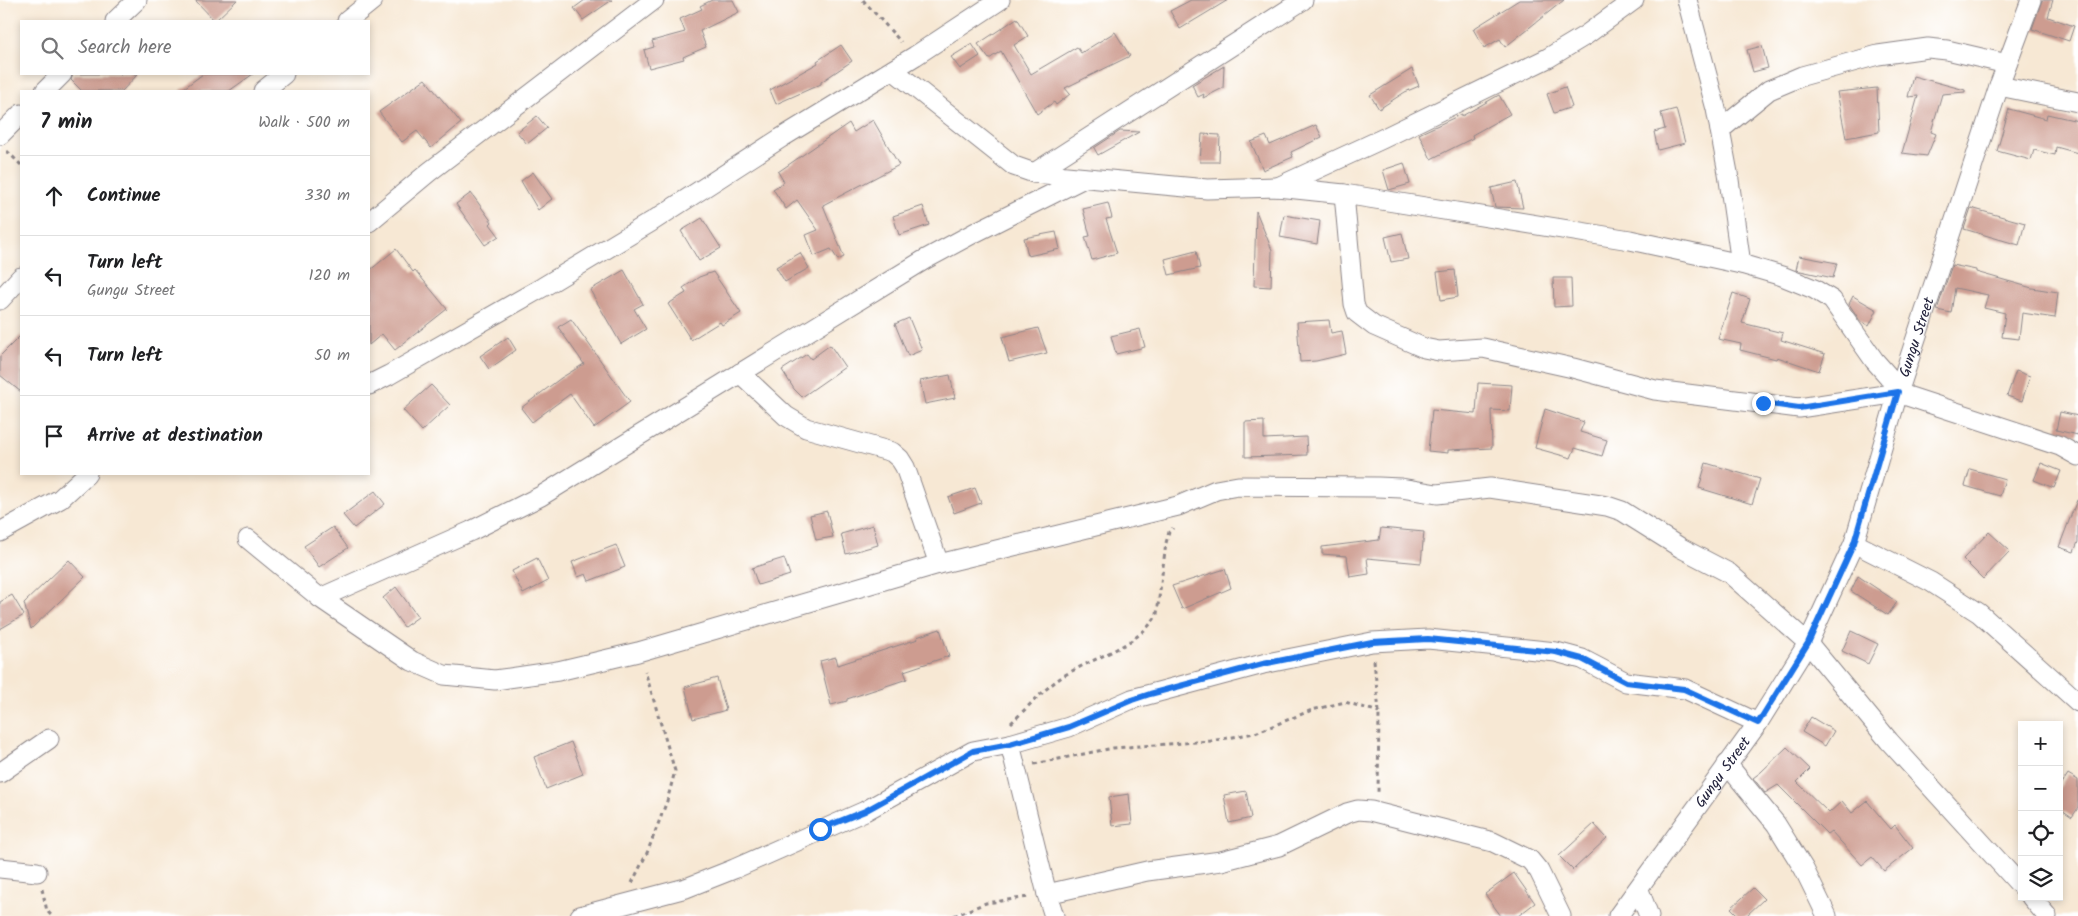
<!DOCTYPE html>
<html lang="en">
<head>
<meta charset="utf-8">
<style>
	:root { --surface:#fff; --page:#f6f6f6; --text:#202124; --muted:#757577; --line:#e0e0e0 }
	body { margin:0; font-family:Kalam,sans-serif; background:var(--page); color:var(--text) }
	.controls { position:absolute; right:15px; bottom:15px; display:grid; overflow:hidden; border-radius:0px; box-shadow:0 2px 8px #0003 }
	.controls button { width:45px; height:45px; display:grid; place-items:center; padding:0; border:0; border-bottom:1px solid var(--line); background:var(--surface); color:var(--text); font:25px sans-serif }
	.stop { position:absolute; width:15px; height:15px; margin:-11px; border:4px solid #1a73e8; border-radius:50%; background:#fff }
	.stop.end { background:#1a73e8; border-color:#fff; box-shadow:0 1px 5px #0008 }
	.list { margin:0; padding:0; list-style:none }
	h2 { display:flex; justify-content:space-between; align-items:center; height:65px; margin:0; padding:0 20px; font-size:21px }
	h2 small { font-size:16px; font-weight:400; color:var(--muted) }
	.list li { display:grid; grid-template-columns:32px 1fr auto; gap:15px; align-items:center; box-sizing:border-box; height:80px; padding:0 20px; border-top:1px solid var(--line) }
	.list b { display:block; font-size:19px; white-space:nowrap }
	.list p { margin:0; font-size:16px; white-space:nowrap; color:var(--muted) }
	.list em { font-size:16px; font-style:normal; color:var(--muted) }
	.icon { flex:none; width:28px; height:28px; fill:none; stroke:currentColor; stroke-width:2; stroke-linecap:round; stroke-linejoin:round }
	.map { position:relative; flex:none; width:2078px; height:916px; overflow:hidden }
	.search { position:absolute; background:var(--surface); box-shadow:0 2px 8px #0003; left:20px; top:20px; width:350px; height:55px; display:flex; align-items:center; gap:12px; box-sizing:border-box; padding:0 18px; border-radius:0px; color:var(--muted); font-size:19px }
	.panel { position:absolute; background:var(--surface); box-shadow:0 2px 8px #0003; left:20px; top:90px; width:350px; height:385px; border-radius:0px }
	.map>svg:first-child { display:block }
</style>
</head>
<body>
<div class="map">
<svg width="2078" height="916" viewBox="0 0 2078 916">
	<rect width="100%" height="100%" fill="#fff"/>
	<filter id="ink" filterUnits="userSpaceOnUse"><feTurbulence type="fractalNoise" baseFrequency=".02" numOctaves="2"/><feDisplacementMap in="SourceGraphic" scale="10" xChannelSelector="R" yChannelSelector="G"/><feConvolveMatrix kernelMatrix="1 2 1 2 8 2 1 2 1" color-interpolation-filters="sRGB"/></filter>
	<filter id="wash" filterUnits="userSpaceOnUse"><feTurbulence type="fractalNoise" baseFrequency=".0096" numOctaves="4" result="noise"/><feDisplacementMap in="SourceGraphic" scale="20" xChannelSelector="R" yChannelSelector="G"/><feGaussianBlur stdDeviation="1.12" result="paint"/><feColorMatrix in="noise" values="0 0 0 0 0 0 0 0 0 0 0 0 0 0 0 0 0 1.4 0 .05"/><feComposite in="paint" operator="in"/></filter>
	<g filter="url(#wash)">
		<rect width="100%" height="100%" fill="#f7e8d4"/>
		<g id="blocks">
			<!-- building -->
			<g fill="#cd9c90">
				<path d="M195 0H237L215 21Z"/>
				<path d="M585 0H612L583 20 574 8Z"/>
				<path d="M712 0H733L739 12 700 31 706 47 683 57 684 59 649 68 644 50 654 47 652 41 685 32 680 19 702 9 700 6Z"/>
				<path d="M1191 0H1228L1180 29 1170 11Z"/>
				<path d="M1519 0H1564L1505 47 1500 39 1484 48 1473 29Z"/>
				<path d="M2042 0H2053L2048 17 2074 26 2069 41 2032 29Z"/>
				<path d="M1017 18 1028 36 1014 45 1031 74 1077 47 1081 53 1115 32 1130 56 1065 88 1070 94 1056 105 1054 102 1037 114 1001 51 989 59 978 44Z"/>
				<path d="M972 44 980 56 960 69 951 57Z"/>
				<path d="M841 45 852 61 821 82V84L776 104 770 90 818 63 817 61Z"/>
				<path d="M1762 46 1768 68 1753 72 1747 50Z"/>
				<path d="M1224 66 1223 88 1203 98 1204 94 1198 97 1192 85Z"/>
				<path d="M1412 69 1419 86 1405 92 1379 109 1370 95Z"/>
				<path d="M73 74H138L122 91H82L71 80Z"/>
				<path d="M203 74H253L229 91H180Z"/>
				<path d="M1913 76 1965 90V92L1942 94 1931 132 1936 134 1927 156 1902 153 1918 96 1908 97Z"/>
				<path d="M425 79 461 123 431 148 417 131 402 142 379 112Z"/>
				<path d="M1565 87 1572 107 1554 113 1547 94Z"/>
				<path d="M1877 88 1879 132 1846 138 1837 92Z"/>
				<path d="M1499 95 1510 114 1472 135 1473 138 1431 159 1419 134 1462 114V116Z"/>
				<path d="M1676 109 1685 143 1658 150 1654 132 1665 129 1661 113Z"/>
				<path d="M2009 109 2046 119 2047 114 2078 121V153L2056 147 2055 155 2034 150 2031 160 1997 151Z"/>
				<path d="M537 116 547 128 527 144 517 132Z"/>
				<path d="M873 120 899 165 823 205 844 257 838 260 831 249 814 256 806 235 818 230 797 200 786 209 773 189 784 182 778 172 849 123 854 132Z"/>
				<path d="M1316 125 1322 137 1291 152 1293 157 1263 170 1251 142 1266 136 1270 145Z"/>
				<path d="M1120 131 1139 132 1098 155 1094 148Z"/>
				<path d="M1202 134 1220 135 1219 162H1200Z"/>
				<path d="M1404 163 1410 184 1389 190 1383 170Z"/>
				<path d="M533 172 552 199 538 210 521 181Z"/>
				<path d="M1517 182 1523 208 1495 207 1491 188Z"/>
				<path d="M471 193 492 222 490 224 499 236 485 245 456 204Z"/>
				<path d="M1108 203 1112 218 1106 219 1117 253 1092 260 1085 237 1090 236 1083 209Z"/>
				<path d="M923 206 929 225 899 235 893 216Z"/>
				<path d="M1971 208 2025 223 2019 245 1964 229Z"/>
				<path d="M1256 211 1272 250 1271 287 1254 286Z"/>
				<path d="M1284 215 1320 221 1317 244 1280 237Z"/>
				<path d="M702 218 721 248 699 261 681 231Z"/>
				<path d="M1056 232 1060 249 1028 256 1024 238Z"/>
				<path d="M1402 233 1408 259 1391 262 1385 237Z"/>
				<path d="M396 249 413 272 415 270 447 309 395 350 382 334 369 345V271Z"/>
				<path d="M1196 251 1200 268 1169 275 1165 259Z"/>
				<path d="M800 253 809 268 785 282 776 267Z"/>
				<path d="M1799 256 1837 263 1833 278 1796 270Z"/>
				<path d="M1952 265 1976 270V272L2032 288 2058 292 2055 318 2022 313 2019 339 2002 337 2005 313 1984 308 1988 295 1955 288 1951 313 1937 310Z"/>
				<path d="M624 270 643 304 634 309 646 329 621 344 590 290Z"/>
				<path d="M1455 270 1458 297 1441 300 1437 272Z"/>
				<path d="M713 272 741 313 722 325 720 322 691 340 668 304 686 293 683 288 699 277Z"/>
				<path d="M1553 278H1571L1572 306 1554 307Z"/>
				<path d="M1733 293 1750 299 1742 323 1783 333 1781 340 1825 354 1819 371 1777 357 1776 359 1740 350 1741 344 1718 339Z"/>
				<path d="M1853 296 1877 310 1869 326 1860 321 1849 304Z"/>
				<path d="M909 318 922 350 908 356 895 324Z"/>
				<path d="M571 319 630 402 594 428 570 394 532 422 521 408 561 378 584 364 558 327Z"/>
				<path d="M1329 320 1331 333 1342 331 1346 354 1316 361 1300 362 1297 322Z"/>
				<path d="M1038 328 1047 353 1009 362 1002 337Z"/>
				<path d="M1140 329 1145 347 1116 354 1111 336Z"/>
				<path d="M21 335V392L0 375V356Z"/>
				<path d="M508 337 516 350 489 369 480 356Z"/>
				<path d="M830 345 845 367 802 397 794 389 782 370 807 354 811 359Z"/>
				<path d="M2016 371 2030 376 2022 401 2007 396Z"/>
				<path d="M950 375 955 398 925 404 920 381Z"/>
				<path d="M1478 383 1512 385 1510 411 1491 410 1492 448 1448 450V453L1428 451 1432 410 1476 414Z"/>
				<path d="M431 385 450 405 422 431 403 410Z"/>
				<path d="M1545 409 1584 422 1580 432 1607 440 1602 456 1575 448 1571 458 1535 448Z"/>
				<path d="M2060 412 2078 416V435L2056 430Z"/>
				<path d="M1264 421V439L1306 437 1307 455 1245 457V422Z"/>
				<path d="M1706 463 1760 479 1752 504 1699 488Z"/>
				<path d="M2041 463 2061 471 2054 488 2034 480Z"/>
				<path d="M1970 469 2005 479 2000 496 1965 486Z"/>
				<path d="M975 488 981 503 954 513 948 497Z"/>
				<path d="M375 491 385 504 354 528 343 515Z"/>
				<path d="M2077 500H2078V542L2074 552 2059 547Z"/>
				<path d="M827 511 833 537 816 540 810 515Z"/>
				<path d="M873 525 878 545 846 554 841 534Z"/>
				<path d="M333 527 348 548 319 567 304 546Z"/>
				<path d="M1381 528 1424 532 1421 563 1367 558 1369 574 1350 577 1347 556 1322 554V547L1379 540Z"/>
				<path d="M1989 532 2010 551 1983 579 1963 559Z"/>
				<path d="M616 545 625 567 589 581 586 574 578 577 572 562Z"/>
				<path d="M537 558 548 581 523 594 512 571Z"/>
				<path d="M784 558 790 575 758 585 752 568Z"/>
				<path d="M69 560 85 577 31 629 24 603Z"/>
				<path d="M1225 569 1231 588 1182 609 1172 586Z"/>
				<path d="M1858 576 1897 602 1888 615 1851 591Z"/>
				<path d="M396 587 418 617 404 627 383 598Z"/>
				<path d="M12 595 24 615 0 629V602Z"/>
				<path d="M940 629 949 656 904 671 907 679 847 699V701L831 705 820 661 836 657 838 665 918 639 917 637Z"/>
				<path d="M1851 631 1878 644 1868 664 1842 651Z"/>
				<path d="M717 678 726 710 693 719 685 687Z"/>
				<path d="M1811 717 1834 731 1825 746 1802 732Z"/>
				<path d="M571 742 583 774 546 789 534 757Z"/>
				<path d="M1787 747 1810 769 1797 782 1829 813 1842 801 1852 813 1867 801 1891 829 1895 825 1913 848 1884 871 1872 857 1862 865 1831 831 1827 834 1778 785 1765 793 1753 778 1761 772Z"/>
				<path d="M2068 774 2078 780V808L2072 817 2059 808V788Z"/>
				<path d="M1246 791 1251 818 1229 823 1224 795Z"/>
				<path d="M1129 794 1132 824 1112 826 1109 797Z"/>
				<path d="M1594 824 1607 838 1573 870 1559 856Z"/>
				<path d="M1514 873 1535 903 1518 916H1501L1485 894Z"/>
				<path d="M1753 888 1764 899 1746 916H1739L1731 908Z"/>
			</g>
		</g>
	</g>
	<g filter="url(#ink)">
		<use href="#blocks" fill-opacity="0" stroke="#8c8588" stroke-width="1"/>
		<g fill="none" stroke-linecap="round" stroke-linejoin="round">
			<defs>
				<g id="street">
					<path d="M1687 0 1716 109 1728 173 1741 264"/>
					<path d="M115 21 137 0"/>
					<path d="M347 21 373 0"/>
					<path d="M893 70 1014 166 1034 173 1207 189 1277 187 1344 194 1630 240 1741 264 1782 276 1814 289 1832 300 1874 360 1889 377 1898 393"/>
					<path d="M1999 86 2078 102"/>
					<path d="M45 91 62 74"/>
					<path d="M263 91 284 74"/>
					<path d="M1720 130 1769 90 1802 76 1878 55 1928 48 1947 50 2007 64"/>
					<path d="M0 135 21 114"/>
					<path d="M1034 173 1303 0"/>
					<path d="M1278 187 1382 139 1548 58 1586 35 1634 0"/>
					<path d="M1344 194 1354 304 1357 313 1374 326 1424 348 1439 351 1483 348 1573 368 1655 390 1799 408 1898 393 2060 446 2078 456"/>
					<path d="M369 222 429 172 654 0"/>
					<path d="M0 300 21 277"/>
					<path d="M740 373 786 416 806 428 892 452 900 459 905 467 939 564"/>
					<path d="M369 385 389 375 543 287 651 222 781 138 915 56 1000 0"/>
					<path d="M0 532 60 499 87 474"/>
					<path d="M248 539 320 598 412 661 444 675 495 680 558 671 638 652 939 564 1178 506 1216 490 1238 486 1378 487 1401 488 1437 494 1490 488 1607 506 1622 511 1681 548 1729 573 1808 643 1889 741 2022 887"/>
					<path d="M1854 543 1931 582 1979 613 2078 702"/>
					<path d="M320 598 471 531 541 496 924 260 974 233 1084 178"/>
					<path d="M1010 744 1047 894 1054 916"/>
					<path d="M1727 764 1776 824 1804 869 1827 916"/>
					<path d="M0 773 49 739"/>
					<path d="M0 868 37 872"/>
					<path d="M1639 890 1649 916"/>
					<path d="M1047 894 1147 871 1221 861 1279 846 1347 813 1358 810 1371 811 1493 842 1530 860 1539 871 1561 916"/>
					<path d="M2031 897 2047 916"/>
					<path d="M580 916 686 888 734 869 865 811 973 751 1010 744 1069 727 1132 699 1263 664 1372 642 1428 639 1556 652 1582 659 1626 682 1685 689 1758 723"/>
					<path id="s1" d="M1618 916 1758 723 1808 643 1854 543 1898 393 1999 86 2031 0"/>
				</g>
			</defs>
			<!-- street casing -->
			<use href="#street" stroke="#8c8588" stroke-width="21"/>
			<!-- path -->
			<g stroke="#8c8588" stroke-width="3" stroke-dasharray="4 4" stroke-linecap="butt">
				<path d="M863 0 901 42"/>
				<path d="M7 151 21 165"/>
				<path d="M1374 660 1379 712 1378 794"/>
				<path d="M1011 723C1026 709 1042 691 1059 679 1087 659 1140 647 1157 614L1166 543 1169 532 1173 528"/>
				<path d="M1034 764 1113 748 1211 741 1255 733 1312 710 1345 702 1379 712"/>
				<path d="M632 883 647 853 667 801 675 771 645 671"/>
				<path d="M42 889 47 911 52 916"/>
				<path d="M954 916 986 903 1029 897"/>
			</g>
			<!-- street -->
			<use href="#street" stroke="#fff" stroke-width="19"/>
		</g>
	</g>
	<g fill="none" stroke-linecap="round" stroke-linejoin="round" filter="url(#ink)">
		<!-- route -->
		<path stroke="#1a73e8" stroke-width="6" d="M820 829 865 811 973 751 1010 744 1069 727 1132 700 1150 694 1263 664 1372 642 1428 639 1556 652 1582 659 1626 682 1684 689 1758 723 1808 643 1854 543 1898 392 1799 408 1763 403"/>
	</g>
	<g text-anchor="middle" stroke-width="4" stroke-linejoin="round" paint-order="stroke">
		<!-- street labels -->
		<g font-size="15" fill="#22223b" stroke="#fff">
			<text dy="5" stroke="none"><textPath href="#s1" startOffset="658">Gungu Street</textPath></text>
			<text dy="5" stroke="none"><textPath href="#s1" startOffset="178">Gungu Street</textPath></text>
		</g>
	</g>
</svg>
<div class="controls">
<button>+</button>
<button>−</button>
<button><svg class="icon" aria-label="locate" viewBox="0 0 24 24"><circle cx="12" cy="12" r="6"/><path d="M12 2v4M12 18v4M2 12h4M18 12h4"/></svg></button>
<button><svg class="icon" aria-label="layers" viewBox="0 0 24 24"><path d="M12 4l9 5-9 5-9-5zM3 14l9 5 9-5"/></svg></button>
</div>
<div class="stop" style="left:820px;top:829px"></div>
<div class="stop end" style="left:1763px;top:403px"></div>
<div class="search"><svg class="icon" aria-label="search" viewBox="0 0 24 24"><circle cx="10" cy="10" r="6"/><path d="M15 15l6 6"/></svg>Search here</div>
<section class="panel">
<h2>7 min<small>Walk · 500 m</small></h2>
<ul class="list">
<li><svg class="icon" aria-label="ahead" viewBox="0 0 24 24"><path d="M12 20V5M6 11l6-6 6 6"/></svg><div><b>Continue</b></div><em>330 m</em></li>
<li><svg class="icon" aria-label="left" viewBox="0 0 24 24"><path d="M17 20v-9H6M10 6l-5 5 5 5"/></svg><div><b>Turn left</b><p>Gungu Street</p></div><em>120 m</em></li>
<li><svg class="icon" aria-label="left" viewBox="0 0 24 24"><path d="M17 20v-9H6M10 6l-5 5 5 5"/></svg><div><b>Turn left</b></div><em>50 m</em></li>
<li><svg class="icon" aria-label="arrive" viewBox="0 0 24 24"><path d="M6 21V4h12l-3 4 3 4H6"/></svg><div><b>Arrive at destination</b></div></li>
</ul>
</section>
</div>
</body>
</html>
